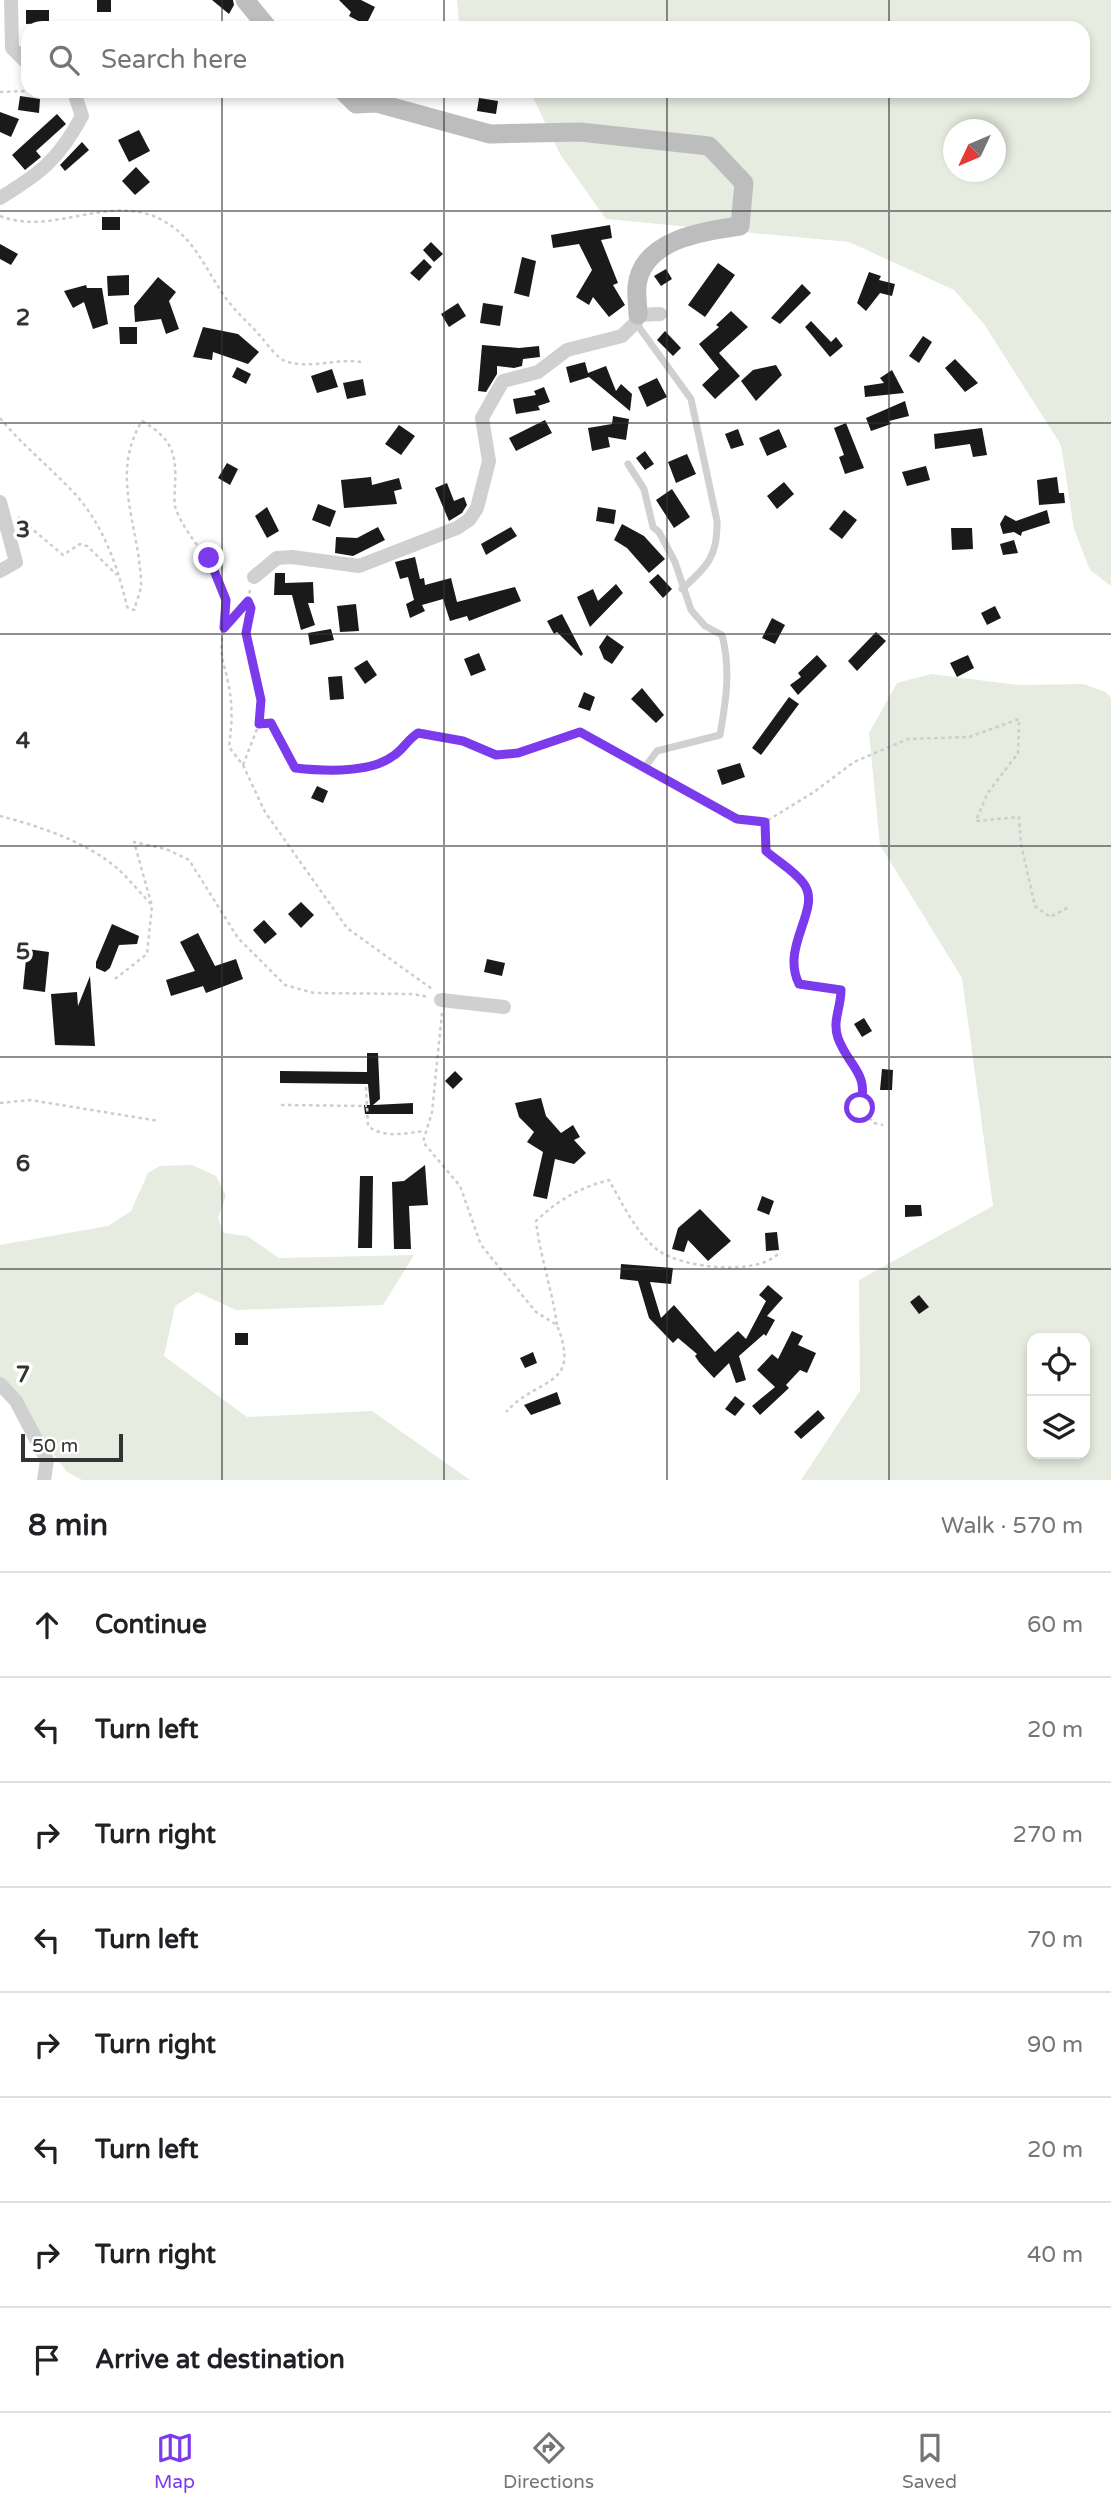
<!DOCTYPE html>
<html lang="en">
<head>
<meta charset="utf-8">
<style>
	:root { --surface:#fff; --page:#f2f2f2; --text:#202124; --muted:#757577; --line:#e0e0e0; --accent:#7c3aed }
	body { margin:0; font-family:"Varela Round",sans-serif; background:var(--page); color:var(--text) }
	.controls { position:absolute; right:21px; bottom:21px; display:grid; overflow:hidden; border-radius:14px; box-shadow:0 4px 10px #0003 }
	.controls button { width:63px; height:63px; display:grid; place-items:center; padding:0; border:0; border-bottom:2px solid var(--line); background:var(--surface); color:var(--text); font:35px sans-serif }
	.compass { position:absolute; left:943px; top:119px; width:63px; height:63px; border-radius:50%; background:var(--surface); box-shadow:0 4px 10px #0003; rotate:226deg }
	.scale { position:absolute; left:21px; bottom:18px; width:102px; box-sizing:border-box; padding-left:7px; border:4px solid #333; border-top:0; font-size:19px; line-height:24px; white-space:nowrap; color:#333; -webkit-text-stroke:5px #fff; paint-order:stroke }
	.stop { position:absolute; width:21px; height:21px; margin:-16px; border:5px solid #7c3aed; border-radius:50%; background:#fff }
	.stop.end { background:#7c3aed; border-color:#fff; box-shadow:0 2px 7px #0008 }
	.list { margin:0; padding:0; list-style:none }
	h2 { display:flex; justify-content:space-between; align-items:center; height:91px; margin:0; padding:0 28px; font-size:30px }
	h2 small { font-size:23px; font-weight:400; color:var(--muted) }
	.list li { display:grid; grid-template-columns:46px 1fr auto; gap:21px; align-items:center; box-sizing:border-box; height:105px; padding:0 28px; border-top:2px solid var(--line) }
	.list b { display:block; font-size:26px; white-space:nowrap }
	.list em { font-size:23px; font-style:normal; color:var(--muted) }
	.icon { flex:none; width:38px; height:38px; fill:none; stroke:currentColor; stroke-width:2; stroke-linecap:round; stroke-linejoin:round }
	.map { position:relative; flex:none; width:1111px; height:1480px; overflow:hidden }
	.search { position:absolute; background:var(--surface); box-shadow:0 4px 10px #0003; left:21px; right:21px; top:21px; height:77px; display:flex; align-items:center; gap:18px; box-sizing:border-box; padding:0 24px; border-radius:21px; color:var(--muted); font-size:26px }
	.sheet { height:931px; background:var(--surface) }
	nav { display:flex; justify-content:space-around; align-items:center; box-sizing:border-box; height:98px; border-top:2px solid var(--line); background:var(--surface); font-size:19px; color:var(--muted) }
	nav a { display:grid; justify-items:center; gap:4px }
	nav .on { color:var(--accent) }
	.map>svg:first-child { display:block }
</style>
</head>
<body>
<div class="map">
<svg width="1111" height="1480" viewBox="0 0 1111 1480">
	<rect width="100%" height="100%" fill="#fff"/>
	<!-- green -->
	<g fill="#e6ecdf" fill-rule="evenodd">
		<path d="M457 0H1111V586L1090 570 1074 529 1061 445 984 324 954 290 849 242 606 219 560 154 530 91H1083V28H467L459 22ZM954 130H996V172H954Z"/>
		<path d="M931 674 1018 685 1083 684 1106 692 1111 698V1480H801L860 1391 859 1280 993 1206 962 978 880 845 869 733 897 683ZM1032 1338H1085V1454H1032Z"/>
		<path d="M192 1165 216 1176 226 1196 218 1218 224 1233 247 1236 279 1258 414 1255 383 1305 236 1310 197 1292 175 1306 164 1356 247 1417 372 1411 470 1480H82L67 1472 0 1384V1245L108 1226 131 1211 148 1173 160 1166Z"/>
	</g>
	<!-- building -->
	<g fill="#1a1a1a">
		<rect x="97" y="0" width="14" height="12"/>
		<path d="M212 0H233L234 5 229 14Z"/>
		<path d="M339 0H361L375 7 366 25 349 16 351 12Z"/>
		<path d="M26 10H49V23L26 24Z"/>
		<path d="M20 96 40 99 39 113 18 110Z"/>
		<path d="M479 98 498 101 496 114 477 111Z"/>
		<path d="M0 112 19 119 11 137 0 132Z"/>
		<path d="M57 114 66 124 36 151 41 157 25 170 12 155Z"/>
		<path d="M139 130 150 151 129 162 118 140Z"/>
		<path d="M82 142 89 150 65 171 60 165Z"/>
		<path d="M136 167 150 182 135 195 122 181Z"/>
		<rect x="102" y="217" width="18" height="13"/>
		<path d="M610 225 612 238 601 240 618 283 613 285 625 305 609 317 593 297 589 305 576 297 592 270 579 244 553 248 551 235Z"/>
		<path d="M431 242 443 254 434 262 423 250Z"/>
		<path d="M0 244 18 254 11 265 0 259Z"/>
		<path d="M522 257 536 261 529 297 514 293Z"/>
		<path d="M424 259 432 267 419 281 410 273Z"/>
		<path d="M718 263 735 275 705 317 688 305Z"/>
		<path d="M666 269 672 279 661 286 654 276Z"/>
		<path d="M869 272 881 276 879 280 895 284 892 296 880 293 866 311 857 303Z"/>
		<path d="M129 275V295L108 296 107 276Z"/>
		<path d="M158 277 176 292 169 301 179 329 166 334 161 319 135 322 134 306Z"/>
		<path d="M802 284 811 293 780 324 771 318Z"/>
		<path d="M86 285 87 288H102L108 324 93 329 84 302 73 308 64 291Z"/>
		<path d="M458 303 466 316 449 327 441 314Z"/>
		<path d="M483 303 503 306 500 326 480 323Z"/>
		<path d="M731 311 748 327 719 353 740 376 715 399 702 385 719 369 699 344 719 327 716 325Z"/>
		<path d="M811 321 831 342 836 337 843 346 830 357 805 327Z"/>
		<path d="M119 327H137V344H120Z"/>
		<path d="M203 327 238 334 259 352 248 364 213 352 212 360 193 357Z"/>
		<path d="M665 331 681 348 673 356 657 340Z"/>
		<path d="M923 336 932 342 919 363 909 356Z"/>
		<path d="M482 345 519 348 539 346 540 357 523 359 522 366 514 368 497 366V374L486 392 478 391Z"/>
		<path d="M955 359 978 383 965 392 945 368Z"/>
		<path d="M585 362 588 373 606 366 616 391 621 384 632 394 630 411 589 377 570 383 566 367Z"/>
		<path d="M776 365 782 375 756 401 741 381 753 370Z"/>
		<path d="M237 367 251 374 246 384 232 377Z"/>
		<path d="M332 369 338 387 317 393 311 376Z"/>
		<path d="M892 370 904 393 865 397 864 386 884 383 880 378Z"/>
		<path d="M657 378 667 397 647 407 638 387Z"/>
		<path d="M363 379 366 395 347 399 343 383Z"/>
		<path d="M544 387 550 402 538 406 540 410 516 414 513 399 536 395 534 391Z"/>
		<path d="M905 401 909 416 889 421 891 424 871 431 866 418Z"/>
		<path d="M613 416 629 419 626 440 608 437 610 447 592 451 588 428 612 424Z"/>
		<path d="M545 420 552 433 516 451 509 438Z"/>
		<path d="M846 423 864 468 845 474 839 457 844 455 834 428Z"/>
		<path d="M399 425 415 436 401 455 385 444Z"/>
		<path d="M982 428 987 455 973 457 970 444 935 449 934 434Z"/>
		<path d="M738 429 744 445 731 449 725 434Z"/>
		<path d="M779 429 787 447 767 456 759 438Z"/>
		<path d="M645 451 654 464 645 470 636 458Z"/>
		<path d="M687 454 696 474 676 483 668 462Z"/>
		<path d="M227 463 238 469 230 485 218 478Z"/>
		<path d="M926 466 930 480 907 486 902 472Z"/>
		<path d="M371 477 372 485 399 478 402 489 394 491 397 504 344 508 341 480Z"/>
		<path d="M1057 477 1059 493H1064L1065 503 1039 505 1037 480Z"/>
		<path d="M784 482 794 494 777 509 767 496Z"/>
		<path d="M447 483 454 501 464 497 467 505 462 513 449 521 435 488Z"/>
		<path d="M672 489 690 517 674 528 656 500Z"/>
		<path d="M318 504 336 511 330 527 312 520Z"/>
		<path d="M267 507 279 531 267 538 255 516Z"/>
		<path d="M598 507 616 510 614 524 596 521Z"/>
		<path d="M844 510 857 520 842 539 829 529Z"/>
		<path d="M1047 510 1050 523 1022 532 1021 536 1014 532 1003 534 1000 524 1005 515 1016 521Z"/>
		<path d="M622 524 644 536 665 559 649 573 627 548 614 540Z"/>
		<path d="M378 527 385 540 353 556 335 553 336 537 357 538Z"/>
		<path d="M511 527 517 536 486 555 481 544Z"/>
		<path d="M951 528H972L973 549 952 550Z"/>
		<path d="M1014 540 1018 553 1003 555 1000 544Z"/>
		<path d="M415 557 420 579 424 578 425 585 451 578 457 602 515 587 521 601 469 621 467 616 450 621 443 599 422 605 425 611 410 618 406 604 414 600 408 577 400 579 395 562Z"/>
		<path d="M275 573H285V583L313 582 314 603H308L315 625 301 630 292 595H274Z"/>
		<path d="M658 574 672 589 663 598 649 582Z"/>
		<path d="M616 584 623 593 590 627 577 597 593 589 598 601Z"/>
		<path d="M356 604 359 631 340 632 337 606Z"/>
		<path d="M995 606 1001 618 987 625 981 613Z"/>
		<path d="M562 614 583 654 581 656 557 632 554 634 547 621Z"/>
		<path d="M772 618 785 625 775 644 762 638Z"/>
		<path d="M331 629 334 640 310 645 308 633Z"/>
		<path d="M876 632 886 641 857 671 848 661Z"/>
		<path d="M607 635 624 647 612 664 604 659 599 647Z"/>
		<path d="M479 653 486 670 471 676 464 659Z"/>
		<path d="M817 655 827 666 798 695 790 685 801 677 798 673Z"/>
		<path d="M968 655 974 668 957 677 950 663Z"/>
		<path d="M367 660 377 675 365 684 354 668Z"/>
		<path d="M342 676 344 699 330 700 328 677Z"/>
		<path d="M642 688 664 715 656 723 631 699Z"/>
		<path d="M584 692 595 697 590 711 578 707Z"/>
		<path d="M789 697 799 704 761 755 752 748Z"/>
		<path d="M740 763 745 777 722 785 717 770Z"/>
		<path d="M317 786 328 791 323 803 311 798Z"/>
		<path d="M301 902 314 915 301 928 288 914Z"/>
		<path d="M264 920 277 934 265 944 253 930Z"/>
		<path d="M112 924 139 936 137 944 119 945 110 968 105 972 96 968V962Z"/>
		<path d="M198 933 215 966 236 959 243 979 206 993 203 986 171 996 166 980 195 971 180 942Z"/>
		<path d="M27 949 49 952 45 992 23 989Z"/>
		<path d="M487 959 505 963 502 976 484 972Z"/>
		<path d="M90 976 95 1046 55 1045 51 994 77 992 78 1006Z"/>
		<path d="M864 1018 872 1031 862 1037 854 1024Z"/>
		<path d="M367 1053H378L380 1099 373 1105 413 1103V1114H365L364 1105H370L368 1084 280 1083V1071L367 1072Z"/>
		<path d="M882 1069 893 1070 892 1090H880Z"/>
		<path d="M455 1071 463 1079 453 1089 445 1081Z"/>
		<path d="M541 1098 546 1116 561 1133 573 1125 580 1137 574 1140 586 1153 574 1164 555 1159 547 1199 533 1196 543 1152 527 1142 534 1132 519 1117 515 1103Z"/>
		<path d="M425 1165 428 1205 409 1206 411 1249H394L392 1182 404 1181Z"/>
		<path d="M360 1176H373L372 1248H358Z"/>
		<path d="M762 1196 774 1201 769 1215 757 1210Z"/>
		<path d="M905 1205H921L922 1216 905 1217Z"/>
		<path d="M700 1209 731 1241 708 1261 688 1240 684 1252 672 1249 678 1228Z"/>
		<path d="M777 1232 779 1250 766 1251 765 1233Z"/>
		<path d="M621 1264 673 1268 671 1284 650 1282 661 1318 674 1305 715 1352 738 1331 746 1339 766 1301 759 1295 768 1285 783 1298 767 1316 775 1320 766 1336 764 1334 739 1356 746 1380 736 1383 729 1363 714 1378 699 1362 695 1356 697 1354 678 1338 673 1343 649 1318 638 1281 620 1279Z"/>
		<path d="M919 1295 929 1307 919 1314 910 1302Z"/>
		<path d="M792 1331 803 1336 798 1345 816 1353 807 1373 800 1370 786 1385 789 1388 760 1415 752 1406 775 1387 757 1370 772 1354 778 1359Z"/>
		<rect x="235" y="1333" width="13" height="12"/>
		<path d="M533 1352 537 1363 525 1368 520 1358Z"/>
		<path d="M557 1392 561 1404 531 1415 524 1405Z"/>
		<path d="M735 1396 745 1404 735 1416 725 1409Z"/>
		<path d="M818 1410 825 1418 801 1439 794 1432Z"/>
	</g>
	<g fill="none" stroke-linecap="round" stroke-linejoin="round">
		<!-- path -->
		<g stroke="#cdcdcd" stroke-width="2.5" stroke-dasharray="3.5 3.5" stroke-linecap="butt">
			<path d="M0 92 28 91"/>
			<path d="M0 216C53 237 110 192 162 220 196 238 206 272 228 301 238 314 251 325 261 337 268 345 278 360 288 362 312 369 337 358 362 362"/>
			<path d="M0 418C23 446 51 468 76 495 104 527 118 567 127 607L134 610C136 602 141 592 141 584 140 526 109 475 142 421 171 438 177 452 175 486 175 494 173 505 177 512 196 556 234 570 224 628"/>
			<path d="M18 517 63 555 80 544 87 546 117 575"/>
			<path d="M250 590C247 611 224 619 222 640 220 656 225 667 228 682 233 704 232 725 229 747L243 765 265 812 347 928 432 989"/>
			<path d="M259 724 271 723 295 768 332 772 361 767 393 757 418 733 463 741 496 755 518 753 580 732 637 762"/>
			<path d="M243 765 259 724 261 700 246 633 251 608 248 601"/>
			<path d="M655 772 737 819 765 822 814 792 854 762 908 739 969 737 1019 719 1018 753 987 794 976 821 1019 817 1021 844 1035 906 1050 917 1069 907"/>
			<path d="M0 816C39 826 87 842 118 869 130 880 140 893 151 904"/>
			<path d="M765 822 766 851C777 861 795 871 804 884 822 909 780 946 799 984L841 990C841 1008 832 1021 838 1038 849 1068 870 1072 860 1108L874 1123 883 1125"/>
			<path d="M115 979 147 954 152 906 134 842 166 849 189 860 238 938 285 985 314 993 413 994 429 997"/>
			<path d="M442 1013 432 1112 423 1142 460 1186 481 1245 536 1312 557 1325C582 1389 538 1376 506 1412"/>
			<path d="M366 1087 368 1126C385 1139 405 1133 425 1131"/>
			<path d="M0 1103 30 1100 159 1121"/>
			<path d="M281 1105 367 1106"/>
			<path d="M557 1325C552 1289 540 1256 536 1221 558 1200 579 1188 609 1180 622 1203 637 1235 659 1251 684 1268 755 1276 778 1254"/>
		</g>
		<!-- lane -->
		<g stroke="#d0d0d0" stroke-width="7">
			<path d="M636 323 691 399 717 521C718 556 707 567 682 589"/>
			<path d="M628 464 644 489 653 527 659 532 675 562 691 610 705 626 722 635C731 669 726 701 720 735L657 751 645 767"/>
		</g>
		<!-- street -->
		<g stroke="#d0d0d0" stroke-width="14">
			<path d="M11 0 12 48 28 64"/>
			<path d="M0 198C41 173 59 159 82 116L76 98 79 93 76 91"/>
			<path d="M0 502 16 562 0 571"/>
			<path d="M254 577 277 558 292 557 359 566 457 528 469 520 477 508 489 461 482 418 503 381 538 372 567 350 622 336 636 322 638 315 660 314"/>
			<path d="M441 1000 504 1007"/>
			<path d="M0 1384 16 1401 47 1460 44 1480"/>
		</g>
		<!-- secondary -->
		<g stroke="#bdbdbd" stroke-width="19">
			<path d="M245 0 268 28"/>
			<path d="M343 91 356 104 377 103 490 134 580 132 709 146 744 183 740 226C702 231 642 240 637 286 636 295 638 306 638 315"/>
		</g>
	</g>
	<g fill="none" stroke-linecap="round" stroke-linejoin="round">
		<!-- route -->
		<path stroke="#7c3aed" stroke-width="9" d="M209 558 226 600 224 628 248 601 251 608 246 633 261 700 259 724 271 723 295 768C323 771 369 774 393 756 403 750 407 740 418 733L463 741 496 755 518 753 580 732 737 819 765 822 766 851C777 861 795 871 804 884 822 909 780 946 799 984L841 990C841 1008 832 1021 838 1038 849 1068 870 1072 860 1108"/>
	</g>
	<!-- grid -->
	<path fill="none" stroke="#333" stroke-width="2" stroke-opacity="0.55" d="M222 0V28M444 0V28M667 0V28M889 0V28M222 91V1480M444 91V1480M667 91V1480M889 91V1480M0 211H1111M0 423H1111M0 634H1111M0 846H1111M0 1057H1111M0 1269H1111"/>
	<g font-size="23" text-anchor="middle" font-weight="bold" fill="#333" stroke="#fff" stroke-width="7" stroke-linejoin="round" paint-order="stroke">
		<text x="23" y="325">2</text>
		<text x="23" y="537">3</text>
		<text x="23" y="748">4</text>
		<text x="23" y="959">5</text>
		<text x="23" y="1171">6</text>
		<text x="23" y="1382">7</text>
	</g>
</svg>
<div class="controls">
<button><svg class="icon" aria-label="locate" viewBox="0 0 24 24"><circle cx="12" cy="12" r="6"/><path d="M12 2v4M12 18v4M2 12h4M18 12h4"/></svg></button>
<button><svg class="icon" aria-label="layers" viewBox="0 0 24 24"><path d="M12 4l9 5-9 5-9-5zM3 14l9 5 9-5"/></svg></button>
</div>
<svg class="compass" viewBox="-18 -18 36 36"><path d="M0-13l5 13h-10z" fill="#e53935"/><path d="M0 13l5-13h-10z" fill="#757577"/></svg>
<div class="scale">50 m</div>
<div class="stop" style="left:860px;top:1108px"></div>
<div class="stop end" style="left:209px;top:558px"></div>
<div class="search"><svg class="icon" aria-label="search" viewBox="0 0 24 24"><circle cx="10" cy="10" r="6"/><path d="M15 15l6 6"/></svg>Search here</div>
</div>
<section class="sheet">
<h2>8 min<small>Walk · 570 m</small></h2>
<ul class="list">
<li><svg class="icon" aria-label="ahead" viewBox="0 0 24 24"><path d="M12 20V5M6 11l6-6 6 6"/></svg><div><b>Continue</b></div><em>60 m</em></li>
<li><svg class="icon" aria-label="left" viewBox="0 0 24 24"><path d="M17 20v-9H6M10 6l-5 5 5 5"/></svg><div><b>Turn left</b></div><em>20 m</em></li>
<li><svg class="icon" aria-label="right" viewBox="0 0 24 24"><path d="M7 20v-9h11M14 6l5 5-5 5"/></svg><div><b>Turn right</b></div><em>270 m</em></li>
<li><svg class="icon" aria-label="left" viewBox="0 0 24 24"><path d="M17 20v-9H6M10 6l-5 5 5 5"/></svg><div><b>Turn left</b></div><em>70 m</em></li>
<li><svg class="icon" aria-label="right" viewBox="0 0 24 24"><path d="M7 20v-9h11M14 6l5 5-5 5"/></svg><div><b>Turn right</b></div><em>90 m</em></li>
<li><svg class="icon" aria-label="left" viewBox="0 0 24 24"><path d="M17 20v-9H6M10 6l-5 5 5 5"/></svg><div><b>Turn left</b></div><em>20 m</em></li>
<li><svg class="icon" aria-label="right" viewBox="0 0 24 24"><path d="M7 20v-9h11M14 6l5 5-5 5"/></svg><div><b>Turn right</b></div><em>40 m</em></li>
<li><svg class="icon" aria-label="arrive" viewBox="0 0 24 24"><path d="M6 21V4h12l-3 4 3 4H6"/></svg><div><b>Arrive at destination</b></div></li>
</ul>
</section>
<nav>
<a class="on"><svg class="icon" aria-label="map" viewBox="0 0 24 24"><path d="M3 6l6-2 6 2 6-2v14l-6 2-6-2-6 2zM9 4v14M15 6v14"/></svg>Map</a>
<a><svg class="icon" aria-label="directions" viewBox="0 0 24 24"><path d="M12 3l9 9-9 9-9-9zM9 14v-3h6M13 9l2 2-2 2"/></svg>Directions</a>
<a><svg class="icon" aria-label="saved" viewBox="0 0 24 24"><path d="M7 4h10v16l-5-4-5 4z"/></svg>Saved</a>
</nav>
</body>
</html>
